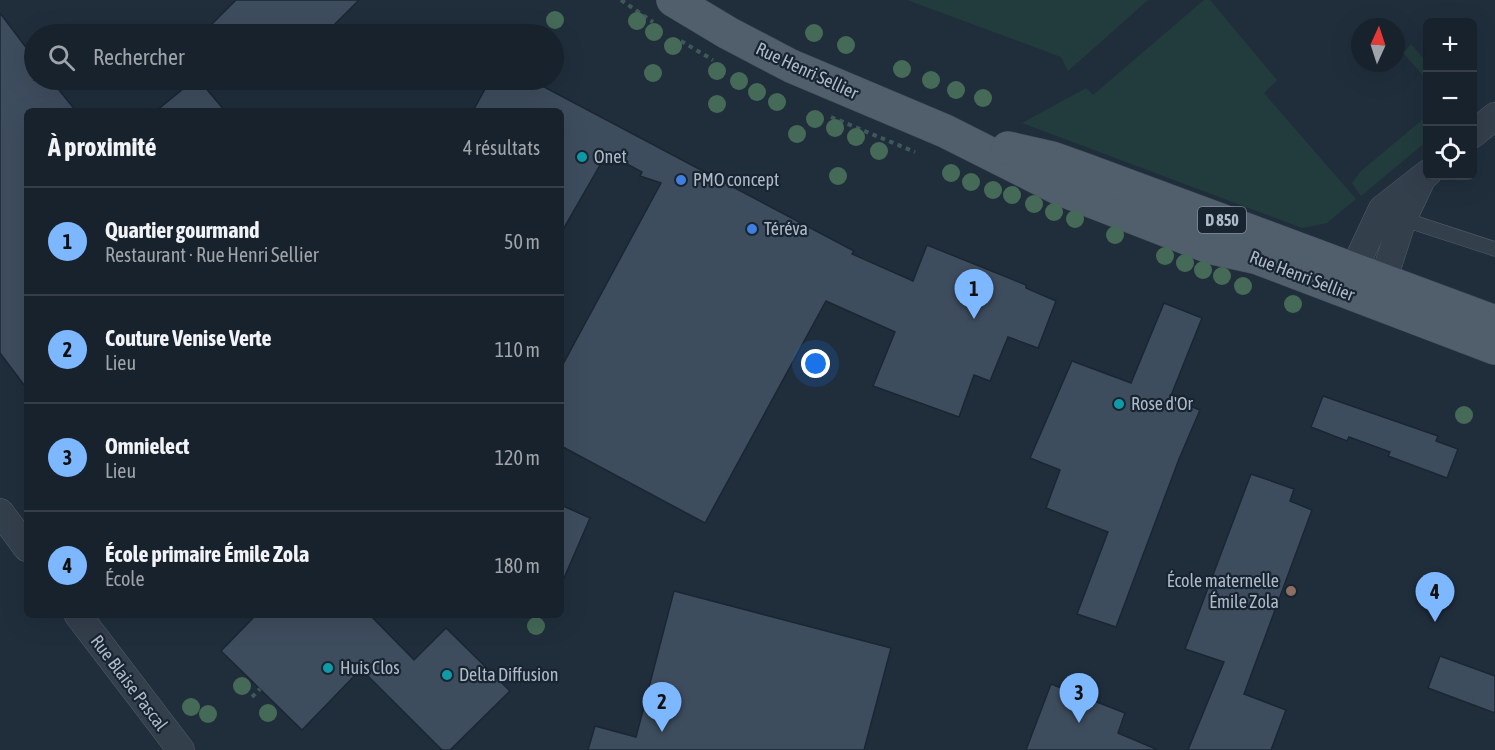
<!DOCTYPE html>
<html lang="fr">
<head>
<meta charset="utf-8">
<style>
	:root { --surface:#18222d; --page:#212a35; --text:#f1f3f6; --muted:#9fa4aa; --line:#363f49; --accent:#7db7ff }
	body { margin:0; font-family:"Asap Condensed",sans-serif; background:var(--page); color:var(--text) }
	.controls { position:absolute; right:18px; top:18px; display:grid; overflow:hidden; border-radius:9px; box-shadow:0 6px 24px #0002 }
	.controls button { width:54px; height:54px; display:grid; place-items:center; padding:0; border:0; border-bottom:2px solid var(--line); background:var(--surface); color:var(--text); font:30px sans-serif }
	.compass { position:absolute; left:1351px; top:18px; width:54px; height:54px; border-radius:50%; background:var(--surface); box-shadow:0 6px 24px #0002; rotate:3deg }
	.you { position:absolute; left:816px; top:364px; width:21px; height:21px; margin:-15px; border:4px solid #fff; border-radius:50%; background:#1a73e8; box-shadow:0 0 0 9px #1a73e833 }
	.badge { display:grid; place-items:center; width:39px; height:39px; border-radius:50%; background:var(--accent); color:#111; font-size:20px; font-weight:700 }
	.pin { position:absolute; translate:-50% -50px; filter:drop-shadow(0 2px 3px #0008) }
	.pin::after { content:''; position:absolute; top:32px; width:21px; height:18px; background:inherit; clip-path:polygon(0 0,100% 0,50% 100%) }
	.list { margin:0; padding:0; list-style:none }
	h2 { display:flex; justify-content:space-between; align-items:center; height:78px; margin:0; padding:0 24px; font-size:26px }
	h2 small { font-size:20px; font-weight:400; color:var(--muted) }
	.list li { display:grid; grid-template-columns:39px 1fr auto; gap:18px; align-items:center; box-sizing:border-box; height:108px; padding:0 24px; border-top:2px solid var(--line) }
	.list b { display:block; font-size:22px; white-space:nowrap }
	.list p { margin:0; font-size:20px; white-space:nowrap; color:var(--muted) }
	.list em { font-size:20px; font-style:normal; color:var(--muted) }
	.icon { flex:none; width:33px; height:33px; fill:none; stroke:currentColor; stroke-width:2; stroke-linecap:round; stroke-linejoin:round }
	.map { position:relative; flex:none; width:1495px; height:750px; overflow:hidden }
	.search { position:absolute; background:var(--surface); box-shadow:0 6px 24px #0002; left:24px; top:24px; width:540px; height:66px; display:flex; align-items:center; gap:15px; box-sizing:border-box; padding:0 21px; border-radius:33px; color:var(--muted); font-size:22px }
	.panel { position:absolute; background:var(--surface); box-shadow:0 6px 24px #0002; left:24px; top:108px; width:540px; height:510px; border-radius:9px }
	.map>svg:first-child { display:block }
</style>
</head>
<body>
<div class="map">
<svg width="1495" height="750" viewBox="0 0 1495 750">
	<rect width="100%" height="100%" fill="#202e3c"/>
	<!-- green -->
	<g fill="#223c3d">
		<path d="M907 0H1148L1068 71 1061 57Z"/>
		<path d="M1204 0H1210L1277 80 1264 93 1356 199 1327 223 1302 228 1022 123 1086 88 1093 95Z"/>
		<path d="M1411 44 1427 62V80L1403 53Z"/>
		<path d="M1427 116V141L1361 196 1352 183 1361 171Z"/>
	</g>
	<!-- building -->
	<g fill="#3e4d5e" stroke="#1b2633" stroke-width="1.5">
		<path d="M236 0H359L325 34H202Z"/>
		<path d="M0 13 34 58V80H51L76 111H27V389L0 353Z"/>
		<path d="M194 80H199L225 111H156Z"/>
		<path d="M490 80H531L854 251 852 254 913 281 927 245 1026 285V288L1056 301 1038 348 1008 337 990 381 974 375 959 417 873 386 895 332 826 301 705 523 561 446V368L661 183 640 176 642 172 607 153 561 233V111H473Z"/>
		<path d="M1164 303 1202 318 1170 398 1200 410 1179 459 1116 627 1077 614 1108 532 1046 508 1060 470 1030 458 1072 361 1131 383Z"/>
		<path d="M1323 396 1438 436 1436 441 1458 449 1447 478 1388 456 1390 452 1349 437 1347 441 1311 427Z"/>
		<path d="M1251 474 1294 489 1290 501 1312 510 1244 694 1286 710 1271 750H1188L1224 662 1185 649Z"/>
		<path d="M561 505 590 518 561 585Z"/>
		<path d="M674 591 891 648 864 750H588L595 726 636 737Z"/>
		<path d="M256 615H370L414 660 446 628 510 691 450 750H442L361 669 302 730 221 651Z"/>
		<path d="M1440 656 1495 676V713L1428 688Z"/>
		<path d="M1051 684 1125 713 1118 733 1158 750H1026Z"/>
	</g>
	<g fill="none" stroke-linecap="round" stroke-linejoin="round">
		<defs>
			<path id="lane" d="M1403 219 1495 249"/>
			<g id="street">
				<path d="M1472 135 1495 116"/>
				<path d="M1347 289 1358 260 1382 209 1428 173"/>
				<path d="M1377 300 1403 219 1421 181"/>
				<path d="M0 512 27 548"/>
				<path d="M78 615 181 750"/>
			</g>
			<g id="primary">
				<path d="M673 0 728 33 791 66 945 131 1060 189 1212 248 1258 258 1495 348"/>
				<path d="M1008 148 1052 158 1083 169 1495 322"/>
			</g>
		</defs>
		<!-- lane casing -->
		<use href="#lane" stroke="#525d6a" stroke-width="15"/>
		<!-- street casing -->
		<use href="#street" stroke="#525d6a" stroke-width="28"/>
		<!-- primary casing -->
		<use href="#primary" stroke="#404b58" stroke-width="34"/>
		<!-- path -->
		<g stroke="#3f595a" stroke-width="4" stroke-dasharray="4.5 4.5" stroke-linecap="butt">
			<path d="M621 0 653 22"/>
			<path d="M681 41 713 60"/>
			<path d="M831 117 915 152"/>
			<path d="M252 697 260 689"/>
		</g>
		<!-- lane -->
		<use href="#lane" stroke="#343f4c" stroke-width="14"/>
		<!-- street -->
		<use href="#street" stroke="#343f4c" stroke-width="27"/>
		<!-- primary -->
		<use href="#primary" stroke="#515e6c" stroke-width="33"/>
	</g>
	<!-- trees -->
	<g fill="#456a57">
		<circle cx="555" cy="20" r="9"/>
		<circle cx="637" cy="21" r="9"/>
		<circle cx="654" cy="32" r="9"/>
		<circle cx="814" cy="33" r="9"/>
		<circle cx="846" cy="45" r="9"/>
		<circle cx="673" cy="46" r="9"/>
		<circle cx="902" cy="69" r="9"/>
		<circle cx="717" cy="71" r="9"/>
		<circle cx="653" cy="73" r="9"/>
		<circle cx="931" cy="80" r="9"/>
		<circle cx="739" cy="81" r="9"/>
		<circle cx="956" cy="90" r="9"/>
		<circle cx="757" cy="92" r="9"/>
		<circle cx="983" cy="98" r="9"/>
		<circle cx="777" cy="102" r="9"/>
		<circle cx="717" cy="104" r="9"/>
		<circle cx="815" cy="119" r="9"/>
		<circle cx="835" cy="128" r="9"/>
		<circle cx="797" cy="134" r="9"/>
		<circle cx="856" cy="137" r="9"/>
		<circle cx="879" cy="151" r="9"/>
		<circle cx="951" cy="173" r="9"/>
		<circle cx="838" cy="176" r="9"/>
		<circle cx="971" cy="182" r="9"/>
		<circle cx="993" cy="190" r="9"/>
		<circle cx="1012" cy="195" r="9"/>
		<circle cx="1034" cy="204" r="9"/>
		<circle cx="1054" cy="212" r="9"/>
		<circle cx="1075" cy="219" r="9"/>
		<circle cx="1115" cy="235" r="9"/>
		<circle cx="1165" cy="256" r="9"/>
		<circle cx="1185" cy="263" r="9"/>
		<circle cx="1203" cy="270" r="9"/>
		<circle cx="1222" cy="276" r="9"/>
		<circle cx="1243" cy="286" r="9"/>
		<circle cx="1293" cy="304" r="9"/>
		<circle cx="1464" cy="415" r="9"/>
		<circle cx="536" cy="626" r="9"/>
		<circle cx="242" cy="686" r="9"/>
		<circle cx="191" cy="707" r="9"/>
		<circle cx="268" cy="713" r="9"/>
		<circle cx="208" cy="714" r="9"/>
	</g>
	<!-- markers -->
	<g fill="#0f9aa8" stroke="#192431" stroke-width="2">
		<circle cx="582" cy="157" r="6"/>
		<circle cx="1119" cy="404" r="6"/>
		<circle cx="328" cy="668" r="6"/>
		<circle cx="447" cy="675" r="6"/>
	</g>
	<g fill="#3f7fe0" stroke="#192431" stroke-width="2">
		<circle cx="681" cy="180" r="6"/>
		<circle cx="752" cy="229" r="6"/>
	</g>
	<circle fill="#8d6e63" stroke="#192431" stroke-width="2" cx="1291" cy="591" r="6"/>
	<g text-anchor="middle" stroke-width="4.5" stroke-linejoin="round" paint-order="stroke">
		<!-- shield labels -->
		<rect fill="#192431" stroke="#828d9b" stroke-width="1.5" x="1198" y="207" width="48" height="26" rx="4.5"/>
		<g font-size="16" font-weight="bold" fill="#afbac8">
			<text x="1222" y="226">D 850</text>
		</g>
		<!-- street labels -->
		<g font-size="18" fill="#afbac8" stroke="#192431">
			<text transform="translate(807 71) rotate(25)" y="6">Rue Henri Sellier</text>
			<text transform="translate(1302 276) rotate(21)" y="6">Rue Henri Sellier</text>
			<text transform="translate(129 683) rotate(53)" y="6">Rue Blaise Pascal</text>
		</g>
		<!-- poi labels -->
		<g font-size="18" fill="#afbac8" stroke="#192431" text-anchor="start">
			<text x="594" y="163">Onet</text>
			<text x="693" y="186">PMO concept</text>
			<text x="764" y="235">Téréva</text>
			<text x="1131" y="410">Rose d'Or</text>
			<text x="1279" y="587" text-anchor="end">École maternelle<tspan x="1279" dy="21">Émile Zola</tspan></text>
			<text x="340" y="674">Huis Clos</text>
			<text x="459" y="681">Delta Diffusion</text>
		</g>
	</g>
</svg>
<div class="controls">
<button>+</button>
<button>−</button>
<button><svg class="icon" aria-label="locate" viewBox="0 0 24 24"><circle cx="12" cy="12" r="6"/><path d="M12 2v4M12 18v4M2 12h4M18 12h4"/></svg></button>
</div>
<svg class="compass" viewBox="-18 -18 36 36"><path d="M0-13l5 13h-10z" fill="#e53935"/><path d="M0 13l5-13h-10z" fill="#9fa4aa"/></svg>
<div class="you"></div>
<div class="pin badge" style="left:974px;top:319px">1</div>
<div class="pin badge" style="left:662px;top:732px">2</div>
<div class="pin badge" style="left:1079px;top:723px">3</div>
<div class="pin badge" style="left:1435px;top:622px">4</div>
<div class="search"><svg class="icon" aria-label="search" viewBox="0 0 24 24"><circle cx="10" cy="10" r="6"/><path d="M15 15l6 6"/></svg>Rechercher</div>
<section class="panel">
<h2>À proximité<small>4 résultats</small></h2>
<ul class="list">
<li><span class="badge">1</span><div><b>Quartier gourmand</b><p>Restaurant · Rue Henri Sellier</p></div><em>50 m</em></li>
<li><span class="badge">2</span><div><b>Couture Venise Verte</b><p>Lieu</p></div><em>110 m</em></li>
<li><span class="badge">3</span><div><b>Omnielect</b><p>Lieu</p></div><em>120 m</em></li>
<li><span class="badge">4</span><div><b>École primaire Émile Zola</b><p>École</p></div><em>180 m</em></li>
</ul>
</section>
</div>
</body>
</html>
